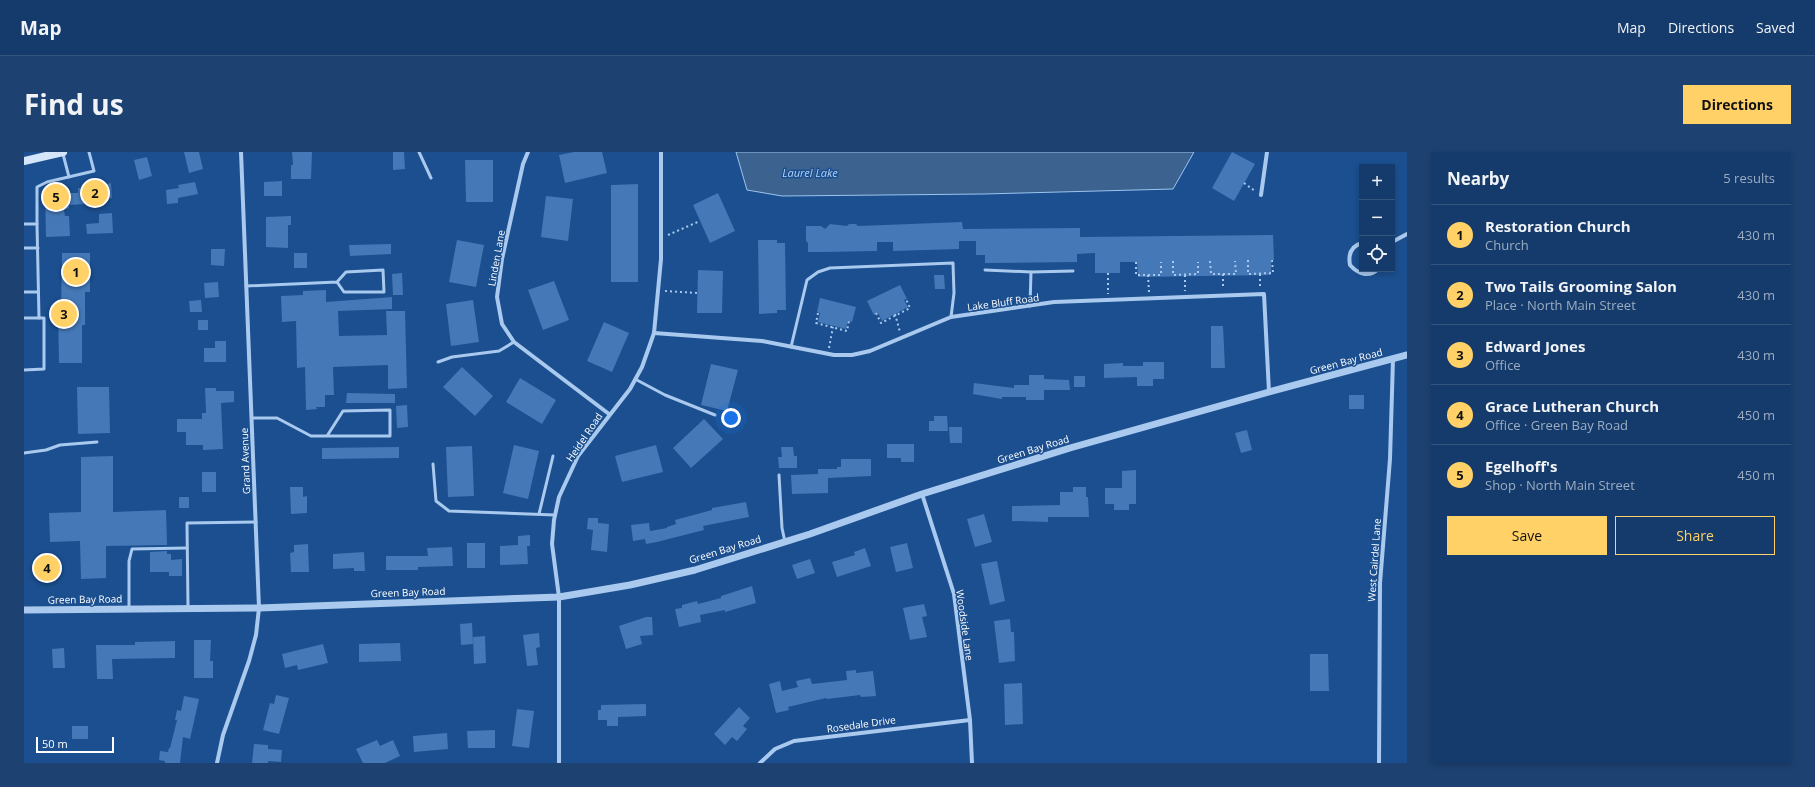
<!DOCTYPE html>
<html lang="en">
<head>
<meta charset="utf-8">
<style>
	:root { --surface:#143b6b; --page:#1d4271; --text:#f1f3f6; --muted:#9dadc1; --line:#33557e; --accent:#ffd166 }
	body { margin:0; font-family:"Open Sans",sans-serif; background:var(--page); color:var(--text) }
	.controls { position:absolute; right:12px; top:12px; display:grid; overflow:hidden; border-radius:0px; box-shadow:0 2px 6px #0003 }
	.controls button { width:36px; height:36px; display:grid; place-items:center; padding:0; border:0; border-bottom:1px solid var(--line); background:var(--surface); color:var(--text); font:20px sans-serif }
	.scale { position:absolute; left:12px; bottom:10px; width:78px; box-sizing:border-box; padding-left:4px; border:2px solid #fff; border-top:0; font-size:11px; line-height:14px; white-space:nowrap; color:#fff; -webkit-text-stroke:3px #1b4f8f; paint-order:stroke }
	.you { position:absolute; left:707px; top:266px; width:14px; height:14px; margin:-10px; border:3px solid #fff; border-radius:50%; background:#1a73e8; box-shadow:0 0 0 6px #1a73e833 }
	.badge { display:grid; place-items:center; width:26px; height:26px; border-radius:50%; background:var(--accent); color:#111; font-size:13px; font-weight:700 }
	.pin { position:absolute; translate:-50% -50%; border:2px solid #fff; box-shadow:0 1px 4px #0006 }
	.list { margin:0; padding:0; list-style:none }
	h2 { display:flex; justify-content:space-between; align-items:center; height:52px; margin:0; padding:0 16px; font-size:17px }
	h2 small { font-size:13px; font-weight:400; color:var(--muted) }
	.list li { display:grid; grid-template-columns:26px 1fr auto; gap:12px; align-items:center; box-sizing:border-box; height:60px; padding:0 16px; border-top:1px solid var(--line) }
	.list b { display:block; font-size:15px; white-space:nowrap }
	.list p { margin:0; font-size:13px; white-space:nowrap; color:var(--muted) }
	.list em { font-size:13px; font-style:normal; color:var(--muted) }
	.actions { display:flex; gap:8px; padding:12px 16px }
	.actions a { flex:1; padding:9px 0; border:1px solid var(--accent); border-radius:0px; text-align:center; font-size:14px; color:var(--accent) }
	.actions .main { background:var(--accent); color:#111 }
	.icon { flex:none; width:22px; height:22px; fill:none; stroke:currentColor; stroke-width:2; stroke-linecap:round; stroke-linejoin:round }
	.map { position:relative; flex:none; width:1383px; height:611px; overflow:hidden; border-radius:0px }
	header { display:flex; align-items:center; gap:24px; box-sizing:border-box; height:56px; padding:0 20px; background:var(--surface); border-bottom:1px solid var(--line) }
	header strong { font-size:19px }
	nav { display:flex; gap:22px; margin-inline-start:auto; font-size:14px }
	.intro { display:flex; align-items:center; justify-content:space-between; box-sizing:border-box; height:96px; padding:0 24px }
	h1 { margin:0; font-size:28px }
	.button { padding:10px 18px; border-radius:0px; background:var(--accent); color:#111; font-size:14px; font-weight:700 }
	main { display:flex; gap:24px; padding:0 24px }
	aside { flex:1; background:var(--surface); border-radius:0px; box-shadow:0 2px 6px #0003 }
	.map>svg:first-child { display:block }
</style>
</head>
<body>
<header>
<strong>Map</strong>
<nav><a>Map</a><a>Directions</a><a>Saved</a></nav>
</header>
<div class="intro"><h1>Find us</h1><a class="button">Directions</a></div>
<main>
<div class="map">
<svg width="1383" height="611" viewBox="0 0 1383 611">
	<rect width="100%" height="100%" fill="#1b4f8f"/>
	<!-- water -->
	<path fill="#3c6290" stroke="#9cc4f0" d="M712 0H1170L1149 37 960 42 758 44 723 38Z"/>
	<!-- building -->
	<g fill="#4478b7">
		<path d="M160 0H175L179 17 165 21Z"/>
		<path d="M268 0H288L287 27H267V13H269Z"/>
		<path d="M369 0H380L381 17 369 18Z"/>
		<path d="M550 0H578L583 21 541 31 535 3Z"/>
		<path d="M1208 0 1231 12 1210 49 1188 36Z"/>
		<path d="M123 5 128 24 115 28 110 8Z"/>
		<path d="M441 8H469V50H442Z"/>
		<path d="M258 29V44H240V30Z"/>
		<path d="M171 30 174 42 154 46V51L143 52 142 38 155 36 154 33Z"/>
		<path d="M87 31 88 46 62 52 45 53V56L40 58 41 64H45L46 84 22 85 21 41H54V36L70 35Z"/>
		<path d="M614 32V130H587V33Z"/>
		<path d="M694 41 711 79 686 91 669 53Z"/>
		<path d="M522 44 549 47 544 89 517 85Z"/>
		<path d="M88 61 89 81 63 82 62 72 75 71V62Z"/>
		<path d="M267 64V73H264V96L242 95V65Z"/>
		<path d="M938 70 939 77 1056 76V85L1249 83 1250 108H1247V123L1114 125 1113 110H1096V121H1071V101L1053 102V110L961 111V103H952V89H935V97L869 99V90H853V99L799 100H784V91L782 89V74H797L801 77 806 72 823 74 825 72H832L834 74Z"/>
		<path d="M433 88 460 93 452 135 425 130Z"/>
		<path d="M734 88H753V91H761L762 158H753V161L735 162Z"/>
		<path d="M367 92V102L326 104 325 93Z"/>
		<path d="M187 97H201L200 114 187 113Z"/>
		<path d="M38 101H66V140H61V173H58V211H35L34 160H37Z"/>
		<rect x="270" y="101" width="13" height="15"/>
		<path d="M674 118 699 119 698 161H673Z"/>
		<path d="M378 121 379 143H369L368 122Z"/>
		<path d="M910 123H920L921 137H911Z"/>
		<path d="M530 129 545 168 519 178 504 138Z"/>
		<path d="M194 130 195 145 181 146 180 131Z"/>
		<path d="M876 133 883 147 880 148 884 155 858 169 854 161 850 163 843 149Z"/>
		<path d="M302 138V150L368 145V157L314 159 315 184 363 183 362 159H381L383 236 364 237V213L309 215 310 243H301V255H292L293 257 282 258 281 215 273 216 272 169 258 170 257 144 279 143V139Z"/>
		<path d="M796 146 832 155 828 170 824 169 822 177 794 170 796 161 793 160Z"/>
		<path d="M177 148 178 160H166L165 149Z"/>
		<path d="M449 148 455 190 427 194 422 152Z"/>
		<rect x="174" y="168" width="10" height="10"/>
		<path d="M580 170 605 181 588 220 563 209Z"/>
		<path d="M1187 174H1199L1201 216H1187Z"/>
		<path d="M191 189H202V210H180V196H191Z"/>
		<path d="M1119 210H1140V227H1129V234H1113V225L1080 226V212L1099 211V214H1119Z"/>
		<path d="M687 212 714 218 703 259 677 253Z"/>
		<path d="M438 215 469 244 451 264 419 235Z"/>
		<path d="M1005 223H1020V227L1045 228 1046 238H1020V248H1002V245H978V247L949 242 950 231 990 236V233H1005Z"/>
		<rect x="1050" y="224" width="11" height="11"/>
		<path d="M496 226 532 248 518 272 482 250Z"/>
		<path d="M53 235H85L86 281 54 282Z"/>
		<path d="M181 236H192V239H210V250L197 251 199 297 179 298V293H162V280H153V267H178V261H182Z"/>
		<path d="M323 241 371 242V251H322Z"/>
		<rect x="1325" y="243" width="15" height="14"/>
		<path d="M383 253 384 275 373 276 372 254Z"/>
		<path d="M910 264H923L924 279H905V269H910Z"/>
		<path d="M680 267 699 287 667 316 649 296Z"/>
		<path d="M925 275H938V291H926Z"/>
		<path d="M1223 278 1228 298 1217 301 1211 281Z"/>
		<path d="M863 292H890V310H877V306H863Z"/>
		<path d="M490 293 515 299 504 347 479 341Z"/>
		<path d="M632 293 639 320 598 330 591 304Z"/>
		<path d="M448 294 450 344 424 345 422 295Z"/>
		<path d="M375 295V306L298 307V296Z"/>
		<path d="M757 295H769L770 304H773V316H755L754 305H758Z"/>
		<path d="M89 304V360L142 358 143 393 82 394V426L57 427 56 389 26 390 25 361 57 360V305Z"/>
		<path d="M817 307H847V324L804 326V341L768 342 767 323 794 322V317H813V315H817Z"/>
		<path d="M1112 318V352H1105V358H1090V352H1081V336H1098V319Z"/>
		<rect x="178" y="320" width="14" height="20"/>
		<path d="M266 335H279V345L283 344V361L267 362Z"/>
		<path d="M1049 335H1062V345H1064L1065 365H1024V370L988 369V354L1036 353V340H1049Z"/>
		<rect x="155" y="345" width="10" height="11"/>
		<path d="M722 350 725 365 679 374 680 378 633 390 622 392 621 387 609 389 607 373 625 371 626 379 643 376V375L652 372 651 368 688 358V356Z"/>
		<path d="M960 362 968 390 951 395 943 367Z"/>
		<path d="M564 366H574V371L585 372 583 400 567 398 569 378 563 377Z"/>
		<path d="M506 383V394H503L504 412 476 413V394L494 393V384Z"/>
		<rect x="443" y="391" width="18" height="25"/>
		<path d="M883 391 889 416 872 420 866 395Z"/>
		<path d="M284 392 285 420H267L266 401 270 400V393Z"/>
		<path d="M428 395 429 414 394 415V418H362V404H404L403 396Z"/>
		<path d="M841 396 847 414 813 425 808 410 831 403 830 400Z"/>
		<path d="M143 399V402H147V408L158 407V424H145V420H126V400Z"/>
		<path d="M340 400 341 419H330V416L309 417V402Z"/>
		<path d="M786 407 791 421 773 427 768 413Z"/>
		<path d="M973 409 981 449 966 453 957 412Z"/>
		<path d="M728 434 732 451 701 460V458L676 463 677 470 655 475 651 457 658 456V453L673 449 674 452 697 446V444Z"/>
		<path d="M900 452 903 464 898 465 903 485 886 488 879 456Z"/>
		<path d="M622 465H628L629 483 616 484 618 492 602 497 595 474Z"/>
		<path d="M986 467 987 480H990L991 509 975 511 970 469Z"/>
		<path d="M448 471 449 492 437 493 436 472Z"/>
		<path d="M515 481 516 495 512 496 514 513 503 514 499 483Z"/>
		<path d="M461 484 462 511 450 512 449 485Z"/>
		<path d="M170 488H187L186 509H189V526H170Z"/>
		<path d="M151 489V506L88 507 89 527H73L72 493H111V490Z"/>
		<path d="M376 491 377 509 335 510V492Z"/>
		<path d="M299 492 304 511 274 518 273 513 261 516 258 502Z"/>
		<path d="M40 496 41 516H29L28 497Z"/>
		<path d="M1286 502H1304L1305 539H1286Z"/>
		<path d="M832 518V521L849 519 852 544 837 545 836 543 803 547 802 546 764 555 765 558 752 561 745 532 756 529 758 539 774 535 772 529 786 526 788 532 823 528 822 519Z"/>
		<path d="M998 531 999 572 981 573 980 532Z"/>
		<path d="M252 543 265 546 255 582 239 578 246 551 250 552Z"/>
		<path d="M160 544 175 547 166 587 159 585 156 611H141V609L135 608 136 599 144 600 145 596H146L153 568H151L153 558 157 559Z"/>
		<path d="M622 552V564L594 565V574H583V568H574V558H577V553Z"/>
		<path d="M715 555 726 566 719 574 723 577 713 589 708 585 701 593 690 582Z"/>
		<path d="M493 557 510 559 505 596 488 594Z"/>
		<rect x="48" y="574" width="16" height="13"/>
		<path d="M471 578V596H444L443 579Z"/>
		<path d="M423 581 424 597 390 600 389 584Z"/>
		<path d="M353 588 356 594 369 588 376 604 361 611H339L332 597Z"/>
		<path d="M230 592 244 593V597L258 598 257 610 244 609V611H228Z"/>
	</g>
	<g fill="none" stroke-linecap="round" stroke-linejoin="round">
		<!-- path -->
		<g stroke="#a9c9ee" stroke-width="2" stroke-dasharray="2 3" stroke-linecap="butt">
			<path d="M1220 31 1231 39"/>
			<path d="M644 83 676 69"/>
			<path d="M1224 108V122L1249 121 1248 108"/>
			<path d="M1149 109V123L1174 122V110"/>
			<path d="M1186 109 1187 122H1212L1211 109"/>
			<path d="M1112 110V123H1137V110"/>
			<path d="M1084 121V142"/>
			<path d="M1199 122V136"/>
			<path d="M1236 122V135"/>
			<path d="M1124 123 1125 140"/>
			<path d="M1161 123V139"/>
			<path d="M641 139 673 141"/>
			<path d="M794 161 792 171 823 179 825 169"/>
			<path d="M852 161 857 171 886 156 882 147"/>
			<path d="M871 162 876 180"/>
			<path d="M805 196 809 175"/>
		</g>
		<!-- service -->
		<g stroke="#a9c9ee" stroke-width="3">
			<path d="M395 0 407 26"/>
			<path d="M39 2 45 25"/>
			<path d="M0 72H13L15 166"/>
			<path d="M13 72V35L23 30 70 19 65 0"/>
			<path d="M0 96H14"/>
			<path d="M961 118 1007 120"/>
			<path d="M222 134 313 130 322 120 359 118 360 140H320L313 130"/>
			<path d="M0 140H14"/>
			<path d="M1006 154 1007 120 1049 119"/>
			<path d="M0 166H20V217L0 218"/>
			<path d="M767 195 783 128 794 120 806 116 929 111 930 141 927 165"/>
			<path d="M414 210 428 205 475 199 490 190"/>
			<path d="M611 227 641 243 691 263"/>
			<path d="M228 266H253L287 284H366V258L319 259 303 284"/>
			<path d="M0 301 22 298 36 293 73 290"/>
			<path d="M409 312 412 349 425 359 531 363"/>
			<path d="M755 323 758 376 761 390"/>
			<path d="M515 362 529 304"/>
			<path d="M164 456 163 371 232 370"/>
			<path d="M105 457V409L108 397 163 396"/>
		</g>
		<!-- minor -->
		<g stroke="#a9c9ee" stroke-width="4">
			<path d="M504 0 499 12 478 107 473 145 478 172 490 190 585 262"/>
			<path d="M1237 43 1243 0"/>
			<path d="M1368 90 1383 82"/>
			<path d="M1338 91C1327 94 1324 102 1326 113 1334 122 1345 126 1354 117"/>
			<path d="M630 181 738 189 810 203H828L846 199 927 165 1030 150 1240 142 1245 240"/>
			<path d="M898 342 930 442 946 568 948 611"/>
			<path d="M193 611 199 583 225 509 232 483 235 456 217 0"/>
			<path d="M535 611V445L528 392 530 368 535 345 554 304 606 237 618 215 630 181 637 107V0"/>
			<path d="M736 611 751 597 770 589 946 568"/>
			<path d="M1355 611 1356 431 1366 307 1369 207"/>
		</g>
		<!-- tertiary -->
		<path stroke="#a9c9ee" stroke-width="7" d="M0 458 235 456 535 445 606 433 671 418 786 382 898 342 1046 296 1245 240 1383 203"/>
		<!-- secondary -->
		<path stroke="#d6e6fa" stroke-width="8" d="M0 9 39 0"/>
	</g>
	<g text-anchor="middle" stroke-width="3" stroke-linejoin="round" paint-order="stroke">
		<!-- street labels -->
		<g font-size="10" fill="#fff" stroke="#1b4f8f">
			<text transform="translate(472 106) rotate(-80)" y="4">Linden Lane</text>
			<text transform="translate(979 150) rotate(-8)" y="4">Lake Bluff Road</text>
			<text transform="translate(1322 209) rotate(-15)" y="4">Green Bay Road</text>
			<text transform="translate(560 285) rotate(-56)" y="4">Heidel Road</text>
			<text transform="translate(1009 297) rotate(-17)" y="4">Green Bay Road</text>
			<text transform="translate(221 309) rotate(-92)" y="4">Grand Avenue</text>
			<text transform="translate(701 397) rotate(-17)" y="4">Green Bay Road</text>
			<text transform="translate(1350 408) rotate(-86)" y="4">West Cairdel Lane</text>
			<text transform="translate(384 440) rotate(-2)" y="4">Green Bay Road</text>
			<text transform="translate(61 447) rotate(-1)" y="4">Green Bay Road</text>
			<text transform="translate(941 473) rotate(82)" y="4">Woodside Lane</text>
			<text transform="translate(837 572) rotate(-8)" y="4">Rosedale Drive</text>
		</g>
		<!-- water labels -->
		<g font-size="11" font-style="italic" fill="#b5d3f5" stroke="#1b4f8f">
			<text x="786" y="25">Laurel Lake</text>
		</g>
	</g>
</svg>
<div class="controls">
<button>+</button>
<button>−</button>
<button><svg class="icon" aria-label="locate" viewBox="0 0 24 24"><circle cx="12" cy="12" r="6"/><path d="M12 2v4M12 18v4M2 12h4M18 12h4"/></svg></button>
</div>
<div class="scale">50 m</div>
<div class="you"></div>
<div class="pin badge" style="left:52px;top:120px">1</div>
<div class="pin badge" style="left:71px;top:41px">2</div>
<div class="pin badge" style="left:40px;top:162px">3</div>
<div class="pin badge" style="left:23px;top:416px">4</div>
<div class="pin badge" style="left:32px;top:45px">5</div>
</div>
<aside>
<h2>Nearby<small>5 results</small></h2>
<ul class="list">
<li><span class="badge">1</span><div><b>Restoration Church</b><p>Church</p></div><em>430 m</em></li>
<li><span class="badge">2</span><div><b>Two Tails Grooming Salon</b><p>Place · North Main Street</p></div><em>430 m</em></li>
<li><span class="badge">3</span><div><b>Edward Jones</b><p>Office</p></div><em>430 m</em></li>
<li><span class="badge">4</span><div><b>Grace Lutheran Church</b><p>Office · Green Bay Road</p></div><em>450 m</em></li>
<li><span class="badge">5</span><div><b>Egelhoff's</b><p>Shop · North Main Street</p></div><em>450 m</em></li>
</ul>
<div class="actions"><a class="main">Save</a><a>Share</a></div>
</aside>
</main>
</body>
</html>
